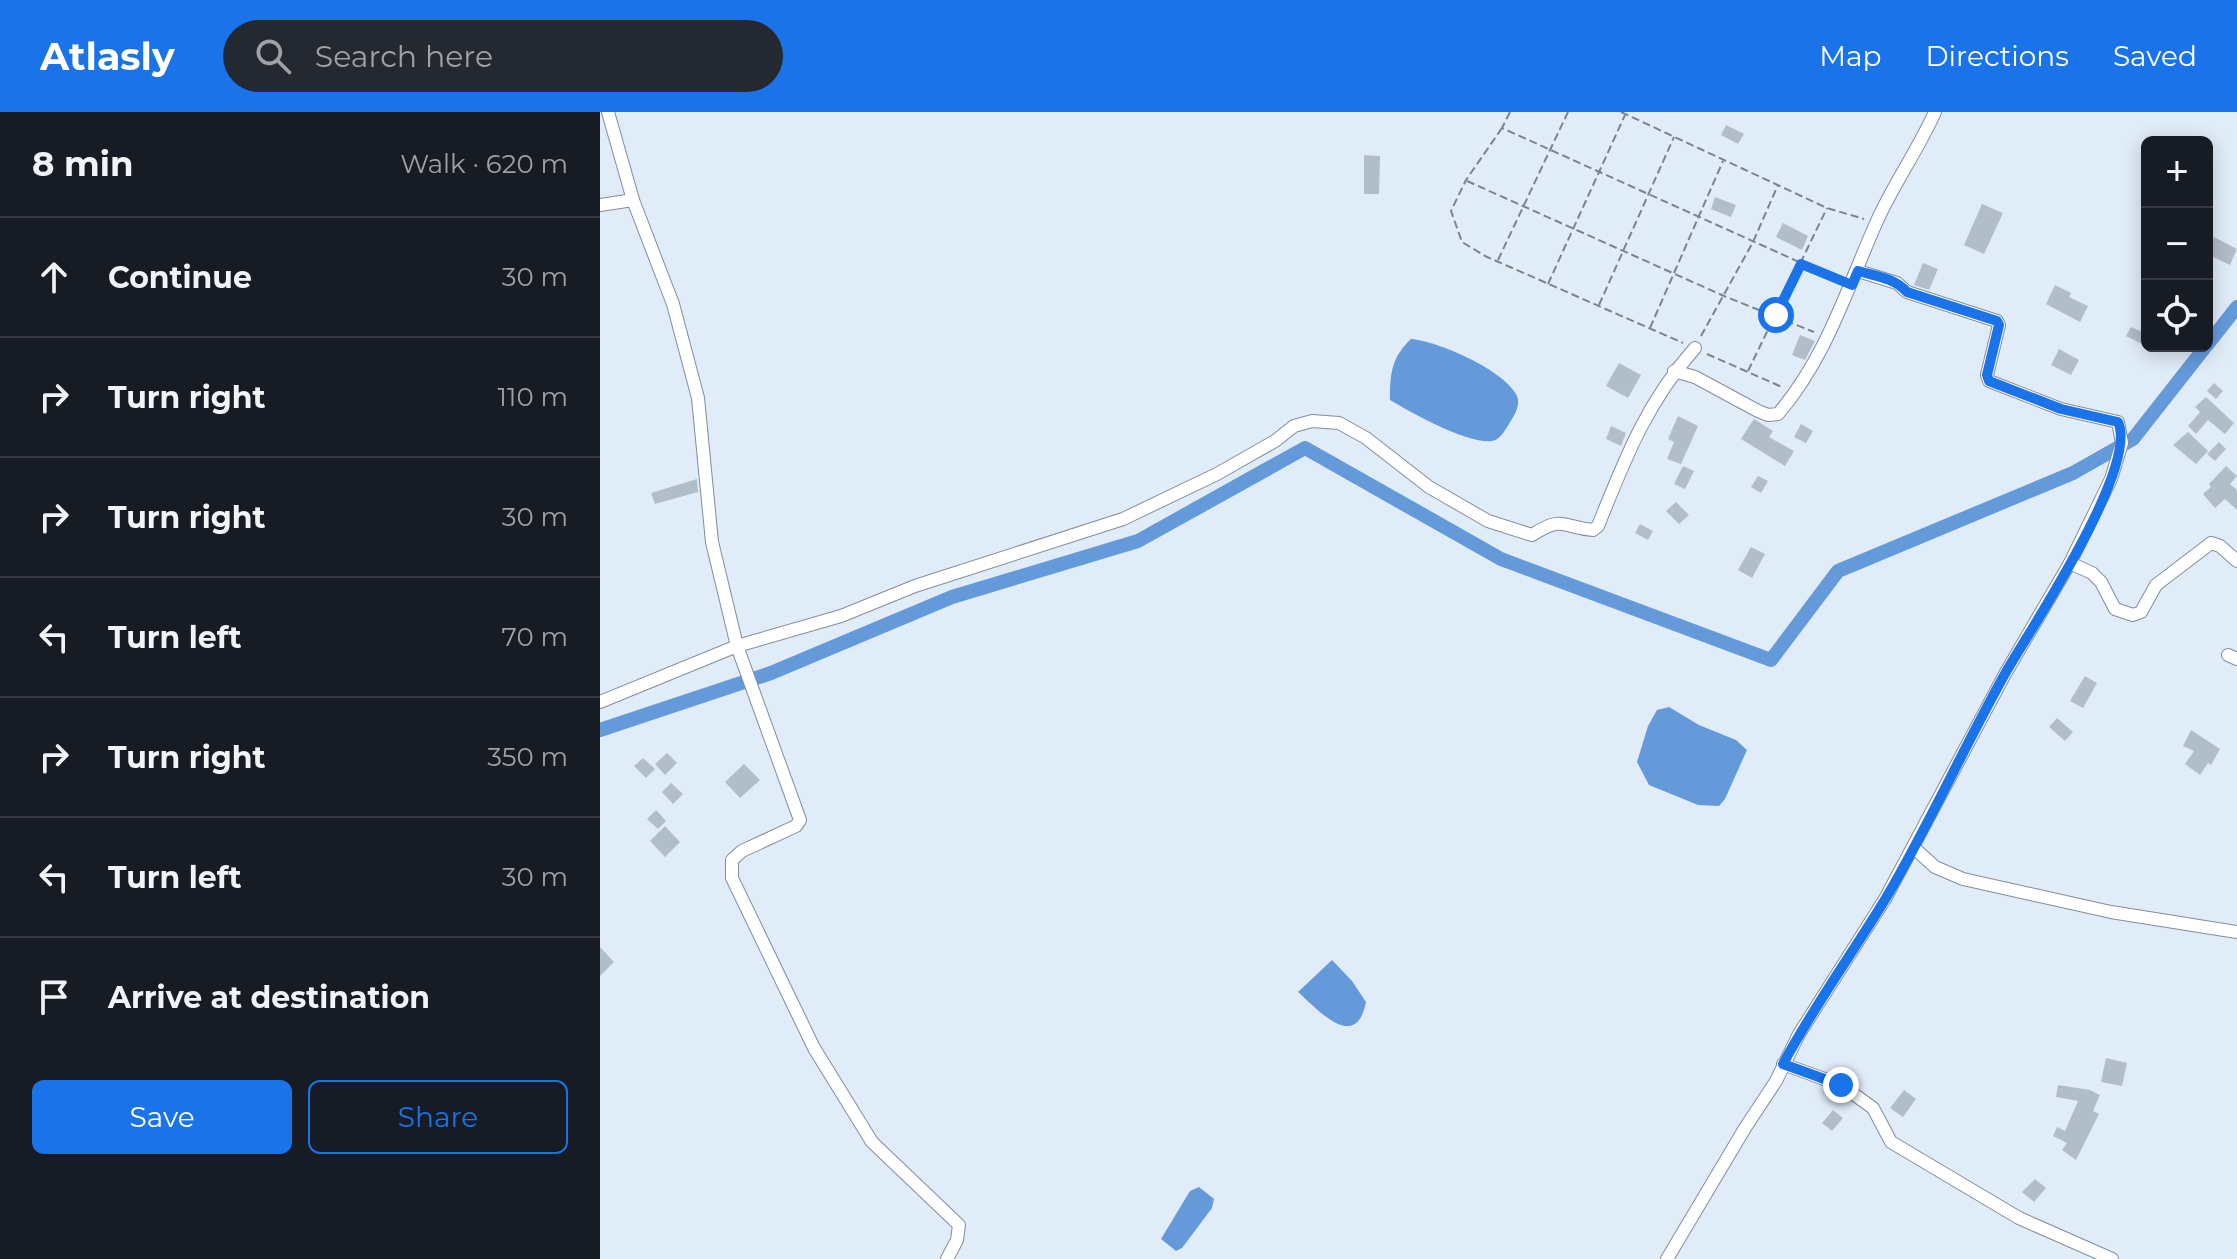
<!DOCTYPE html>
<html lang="en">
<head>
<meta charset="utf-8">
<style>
	:root { --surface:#171b24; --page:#242831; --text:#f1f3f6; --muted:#9ea1a6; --line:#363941; --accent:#1a73e8 }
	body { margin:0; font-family:Montserrat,sans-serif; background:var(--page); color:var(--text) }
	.controls { position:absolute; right:24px; top:24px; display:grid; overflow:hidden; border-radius:12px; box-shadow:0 4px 20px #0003 }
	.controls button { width:72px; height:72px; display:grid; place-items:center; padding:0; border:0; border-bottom:2px solid var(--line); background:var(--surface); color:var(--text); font:40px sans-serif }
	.stop { position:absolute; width:24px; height:24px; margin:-18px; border:6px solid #1a73e8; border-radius:50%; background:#fff }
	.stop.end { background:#1a73e8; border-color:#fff; box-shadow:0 2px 8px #0008 }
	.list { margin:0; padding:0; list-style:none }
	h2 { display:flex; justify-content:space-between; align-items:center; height:104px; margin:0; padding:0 32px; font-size:34px }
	h2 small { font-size:26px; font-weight:400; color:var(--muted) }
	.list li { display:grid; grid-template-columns:52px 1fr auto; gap:24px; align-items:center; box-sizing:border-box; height:120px; padding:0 32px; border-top:2px solid var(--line) }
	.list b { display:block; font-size:30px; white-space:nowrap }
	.list em { font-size:26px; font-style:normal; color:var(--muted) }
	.actions { display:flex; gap:16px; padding:24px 32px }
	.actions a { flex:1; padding:18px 0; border:2px solid var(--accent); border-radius:12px; text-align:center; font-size:28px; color:var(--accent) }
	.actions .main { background:var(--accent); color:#fff }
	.icon { flex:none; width:44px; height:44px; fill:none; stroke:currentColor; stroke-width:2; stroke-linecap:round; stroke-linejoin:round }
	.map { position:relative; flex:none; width:1637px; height:1147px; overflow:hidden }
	header { display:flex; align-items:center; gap:48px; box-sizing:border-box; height:112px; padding:0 40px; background:var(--accent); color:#fff }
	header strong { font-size:38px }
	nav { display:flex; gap:44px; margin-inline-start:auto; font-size:28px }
	.search { width:560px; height:72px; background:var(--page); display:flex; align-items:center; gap:20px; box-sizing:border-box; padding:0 28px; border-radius:44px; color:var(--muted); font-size:30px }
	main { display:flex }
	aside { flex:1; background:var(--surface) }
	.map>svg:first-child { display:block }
</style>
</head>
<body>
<header>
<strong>Atlasly</strong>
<div class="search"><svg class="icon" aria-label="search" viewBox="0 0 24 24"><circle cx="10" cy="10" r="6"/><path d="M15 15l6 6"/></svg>Search here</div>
<nav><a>Map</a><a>Directions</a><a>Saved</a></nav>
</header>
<main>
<aside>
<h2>8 min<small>Walk · 620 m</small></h2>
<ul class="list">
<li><svg class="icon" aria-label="ahead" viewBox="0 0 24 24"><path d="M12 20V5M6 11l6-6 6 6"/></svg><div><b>Continue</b></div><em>30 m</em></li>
<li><svg class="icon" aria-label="right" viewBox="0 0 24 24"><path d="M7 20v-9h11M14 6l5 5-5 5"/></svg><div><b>Turn right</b></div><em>110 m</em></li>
<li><svg class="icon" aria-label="right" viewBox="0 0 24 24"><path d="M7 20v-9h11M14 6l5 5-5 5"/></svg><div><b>Turn right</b></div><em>30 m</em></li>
<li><svg class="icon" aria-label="left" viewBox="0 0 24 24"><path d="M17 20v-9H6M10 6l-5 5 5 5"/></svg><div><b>Turn left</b></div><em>70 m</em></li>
<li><svg class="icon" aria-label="right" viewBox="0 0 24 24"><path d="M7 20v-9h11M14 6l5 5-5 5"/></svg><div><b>Turn right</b></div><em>350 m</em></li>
<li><svg class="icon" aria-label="left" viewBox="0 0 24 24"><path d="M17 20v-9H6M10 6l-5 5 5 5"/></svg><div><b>Turn left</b></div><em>30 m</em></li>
<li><svg class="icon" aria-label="arrive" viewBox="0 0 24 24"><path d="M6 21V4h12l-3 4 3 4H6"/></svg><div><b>Arrive at destination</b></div></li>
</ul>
<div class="actions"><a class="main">Save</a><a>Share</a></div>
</aside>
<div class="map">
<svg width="1637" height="1147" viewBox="0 0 1637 1147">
	<rect width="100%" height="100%" fill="#e1ecf9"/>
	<!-- water -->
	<g fill="#649ada">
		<path d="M811 227C837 229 905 258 917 284 921 293 914 304 909 312 905 318 900 328 892 329 867 332 812 301 790 288 790 262 791 246 811 227Z"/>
		<path d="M1069 595 1099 613 1136 628 1147 638 1125 687 1119 694 1098 693 1049 673 1037 650 1048 614 1057 598Z"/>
		<path d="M732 848 752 869 766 890C756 941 718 898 698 880Z"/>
		<path d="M599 1075 614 1087 612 1096 582 1136 576 1139 561 1127 590 1079Z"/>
	</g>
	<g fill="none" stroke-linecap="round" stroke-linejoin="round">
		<!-- canal -->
		<g stroke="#649ada" stroke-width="14">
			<path d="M1607 233 1637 195"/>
			<path d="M0 618 171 561 352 485 538 429 705 336 901 447 1171 548 1238 459 1473 361 1533 327 1606 234"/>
		</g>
	</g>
	<!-- building -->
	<g fill="#b2bdca">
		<path d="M1126 13 1144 22 1138 32 1121 23Z"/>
		<path d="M764 43 780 44 779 82H764Z"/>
		<path d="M1115 85 1136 93 1131 105 1111 97Z"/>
		<path d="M1382 92 1403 101 1384 142 1364 133Z"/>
		<path d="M1183 111 1208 124 1202 138 1176 125Z"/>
		<path d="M1614 125 1637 137 1630 153 1607 142Z"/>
		<path d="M1323 151 1338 157 1329 178 1314 173Z"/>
		<path d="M1455 173 1471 181 1469 185 1488 194 1480 210 1446 192Z"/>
		<path d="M1531 215 1547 222 1544 233 1526 224Z"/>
		<path d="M1200 223 1215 229 1205 248 1192 243Z"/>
		<path d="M1459 237 1479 248 1471 263 1451 253Z"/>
		<path d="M1019 251 1041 263 1028 286 1006 274Z"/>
		<path d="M1614 271 1623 279 1616 287 1607 279Z"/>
		<path d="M1606 285 1634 311 1625 322 1608 308 1596 322 1588 314 1600 300 1595 295Z"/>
		<path d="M1078 304 1098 314 1081 352 1067 347 1074 330 1068 327Z"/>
		<path d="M1154 307 1173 319 1169 325 1194 339 1185 354 1141 327Z"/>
		<path d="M1201 312 1213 319 1206 331 1194 325Z"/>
		<path d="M1011 314 1026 321 1021 334 1006 327Z"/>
		<path d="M1588 320 1608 339 1596 352 1573 333Z"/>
		<path d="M1619 330 1626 337 1615 349 1607 342Z"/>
		<path d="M1083 354 1094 359 1085 377 1074 372Z"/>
		<path d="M1626 354 1637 364 1630 372 1637 378V398L1625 387 1615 396 1603 382 1611 375 1609 372Z"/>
		<path d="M1158 364 1168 369 1161 381 1151 375Z"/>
		<path d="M97 367 98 380 55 392 51 381Z"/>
		<path d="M1076 390 1089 403 1079 412 1066 399Z"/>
		<path d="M1040 412 1053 419 1048 428 1035 421Z"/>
		<path d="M1151 435 1165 442 1152 466 1138 458Z"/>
		<path d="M1485 564 1497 571 1483 596 1470 589Z"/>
		<path d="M1457 606 1473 620 1465 629 1449 615Z"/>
		<path d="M1591 618 1620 637 1611 653 1608 651 1600 663 1585 652 1594 639 1583 634Z"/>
		<path d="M67 641 77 651 65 663 55 652Z"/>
		<path d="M43 646 55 657 46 666 34 654Z"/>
		<path d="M144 652 160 668 140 686 125 670Z"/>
		<path d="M71 671 83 682 73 692 62 680Z"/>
		<path d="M56 698 66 709 58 717 47 707Z"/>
		<path d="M65 714 80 730 65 745 50 729Z"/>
		<path d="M0 835 14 850 0 864Z"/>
		<path d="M1506 946 1527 951 1522 974 1501 970Z"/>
		<path d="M1458 973 1490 978 1500 983 1493 999 1499 1002 1476 1048 1462 1038 1467 1031 1453 1024 1457 1015 1465 1019 1478 989 1456 985Z"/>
		<path d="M1304 978 1316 987 1303 1005 1290 996Z"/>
		<path d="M1233 998 1243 1006 1232 1019 1222 1011Z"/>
		<path d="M1435 1067 1446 1076 1434 1090 1422 1080Z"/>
	</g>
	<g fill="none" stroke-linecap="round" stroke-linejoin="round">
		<defs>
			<g id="street">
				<path d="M8 0 33 88"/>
				<path d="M0 93 33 88 73 192 98 286 112 430 137 534 200 708 196 714 142 739 132 748V766L214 936 272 1030 359 1113 357 1128 347 1147"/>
				<path d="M1074 259 1095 265 1158 299 1168 303 1178 302C1227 245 1247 176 1277 109 1294 71 1318 38 1335 0"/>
				<path d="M1470 451 1492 461 1501 470 1515 497 1533 503 1541 500 1556 473 1611 431 1620 434 1637 449"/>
				<path d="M1628 543 1637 547"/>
				<path d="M0 590 137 534 241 504 315 474 523 407 617 362 675 329 694 314 712 309 739 311 766 326 829 375 888 409 932 423C963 403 961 415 993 418L998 414C1025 347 1046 291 1095 236"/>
				<path d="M1313 735 1335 755 1363 767 1511 800 1637 820"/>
				<path d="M1183 952 1241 973 1273 996 1291 1030 1419 1106 1512 1147"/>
				<path d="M1067 1147 1145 1016 1176 969 1199 922 1285 787 1405 562 1470 451 1511 367 1522 331 1518 310 1461 297 1389 269 1387 263 1399 213 1397 209 1307 180 1297 171 1258 159"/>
			</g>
		</defs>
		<!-- street casing -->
		<use href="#street" stroke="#838d9a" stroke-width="14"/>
		<!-- path -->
		<g stroke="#7c838c" stroke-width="2" stroke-dasharray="8 4" stroke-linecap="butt">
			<path d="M910 0 902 16 1239 168"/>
			<path d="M1021 0 1227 96 1264 107"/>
			<path d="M902 16 866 68 851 99 862 130 885 144 1083 231"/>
			<path d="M867 69 1124 184 1214 220"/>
			<path d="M898 148 968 0"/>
			<path d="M948 172 1025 3"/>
			<path d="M999 193 1074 25"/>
			<path d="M1050 216 1123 49"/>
			<path d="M1101 224 1153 130 1178 73"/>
			<path d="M1107 242 1182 275"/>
			<path d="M1148 259 1227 96"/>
		</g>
		<!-- street -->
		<use href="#street" stroke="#fff" stroke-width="12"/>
	</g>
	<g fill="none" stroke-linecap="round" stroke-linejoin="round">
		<!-- route -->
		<path stroke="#1a73e8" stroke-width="10" d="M1176 203 1201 152 1252 173 1258 159C1275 164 1295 166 1307 180L1397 209 1399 213 1387 263 1389 269 1461 297 1518 310C1539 355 1432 515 1406 560 1364 635 1329 713 1286 786 1252 842 1214 894 1183 952L1241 973"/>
	</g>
</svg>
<div class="controls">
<button>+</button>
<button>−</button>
<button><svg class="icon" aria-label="locate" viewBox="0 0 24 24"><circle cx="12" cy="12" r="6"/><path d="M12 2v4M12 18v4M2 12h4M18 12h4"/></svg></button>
</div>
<div class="stop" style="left:1176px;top:203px"></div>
<div class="stop end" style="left:1241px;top:973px"></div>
</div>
</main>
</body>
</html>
